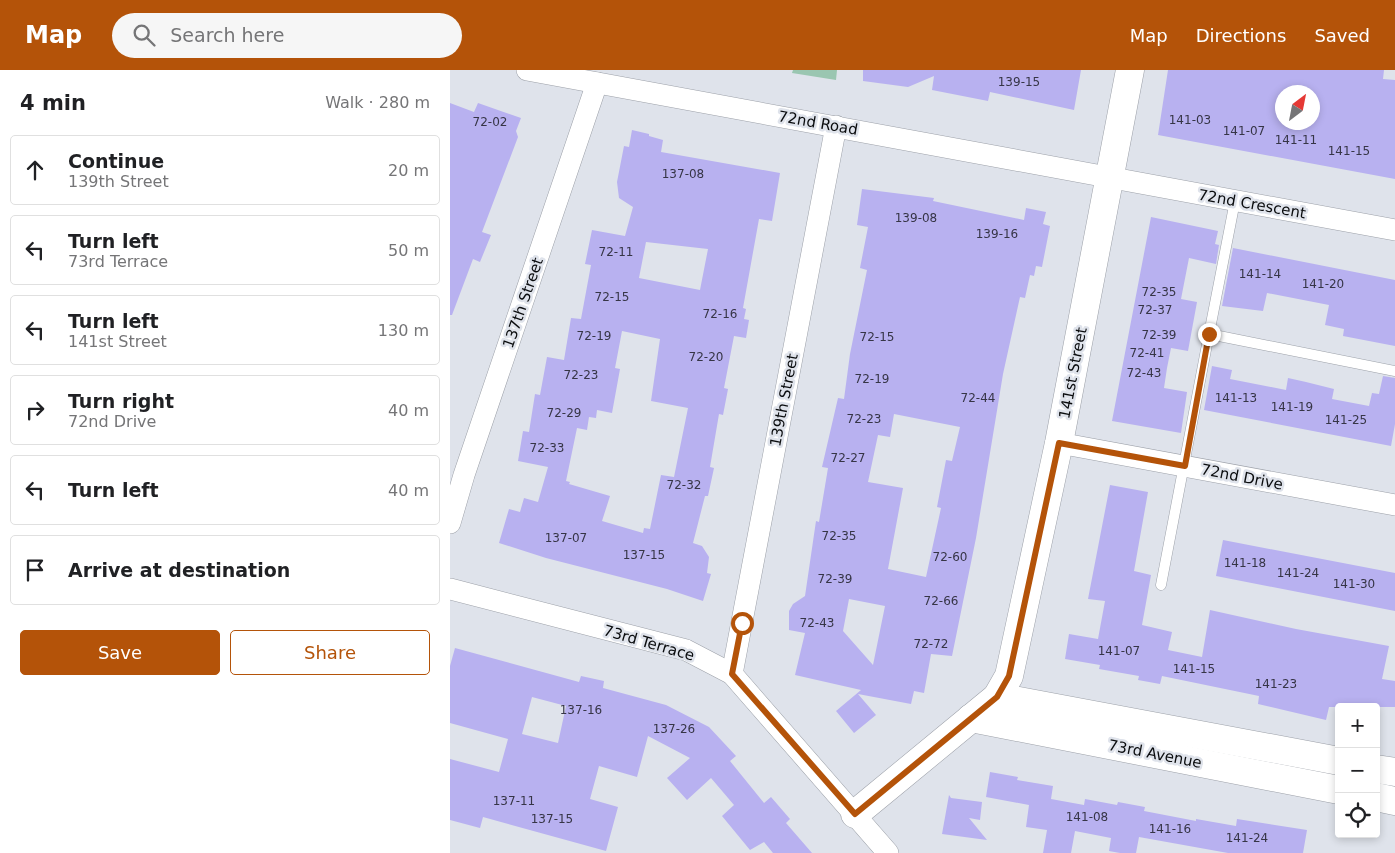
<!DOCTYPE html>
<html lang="en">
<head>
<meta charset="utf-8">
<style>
	:root { --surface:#fff; --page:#f6f6f6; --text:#202124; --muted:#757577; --line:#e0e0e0; --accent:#b45309 }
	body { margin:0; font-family:"DejaVu Sans",sans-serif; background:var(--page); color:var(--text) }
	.controls { position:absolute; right:15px; bottom:15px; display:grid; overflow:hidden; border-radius:5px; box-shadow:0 2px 8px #0003 }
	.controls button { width:45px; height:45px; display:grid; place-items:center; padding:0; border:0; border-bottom:1px solid var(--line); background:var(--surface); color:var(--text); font:25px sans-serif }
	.compass { position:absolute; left:825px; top:15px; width:45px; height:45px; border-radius:50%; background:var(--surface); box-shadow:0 2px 8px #0003; rotate:32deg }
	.stop { position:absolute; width:15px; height:15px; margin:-11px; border:4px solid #b45309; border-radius:50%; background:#fff }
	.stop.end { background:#b45309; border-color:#fff; box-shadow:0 1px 5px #0008 }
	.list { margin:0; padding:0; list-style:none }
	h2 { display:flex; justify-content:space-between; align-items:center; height:65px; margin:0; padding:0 20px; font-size:21px }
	h2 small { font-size:16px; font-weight:400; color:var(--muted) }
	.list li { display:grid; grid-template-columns:32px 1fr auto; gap:15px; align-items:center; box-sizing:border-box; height:70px; margin:0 10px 10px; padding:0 10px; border:1px solid var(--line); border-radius:5px }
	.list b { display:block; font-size:19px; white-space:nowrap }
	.list p { margin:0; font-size:16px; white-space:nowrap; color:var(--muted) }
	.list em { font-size:16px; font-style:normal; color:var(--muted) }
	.actions { display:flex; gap:10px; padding:15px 20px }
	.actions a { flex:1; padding:11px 0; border:1px solid var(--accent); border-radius:5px; text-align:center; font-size:18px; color:var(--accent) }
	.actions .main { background:var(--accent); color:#fff }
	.icon { flex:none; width:28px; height:28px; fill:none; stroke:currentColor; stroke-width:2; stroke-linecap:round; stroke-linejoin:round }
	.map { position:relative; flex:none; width:945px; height:783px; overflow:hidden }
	header { display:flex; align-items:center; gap:30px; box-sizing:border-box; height:70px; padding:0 25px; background:var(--accent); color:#fff }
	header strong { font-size:24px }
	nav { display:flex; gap:28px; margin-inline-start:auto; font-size:18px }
	.search { width:350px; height:45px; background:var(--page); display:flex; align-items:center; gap:12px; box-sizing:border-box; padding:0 18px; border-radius:28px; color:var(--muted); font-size:19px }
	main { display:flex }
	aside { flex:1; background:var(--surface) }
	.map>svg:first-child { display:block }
</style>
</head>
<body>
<header>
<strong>Map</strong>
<div class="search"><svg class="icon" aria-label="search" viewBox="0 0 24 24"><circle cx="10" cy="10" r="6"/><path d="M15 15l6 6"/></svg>Search here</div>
<nav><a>Map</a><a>Directions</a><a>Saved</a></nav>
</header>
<main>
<aside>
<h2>4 min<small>Walk · 280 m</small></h2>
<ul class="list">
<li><svg class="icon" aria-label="ahead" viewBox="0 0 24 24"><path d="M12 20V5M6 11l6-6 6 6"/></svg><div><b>Continue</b><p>139th Street</p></div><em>20 m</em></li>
<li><svg class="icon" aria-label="left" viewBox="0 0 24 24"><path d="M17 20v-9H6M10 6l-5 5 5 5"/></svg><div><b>Turn left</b><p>73rd Terrace</p></div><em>50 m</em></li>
<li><svg class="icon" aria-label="left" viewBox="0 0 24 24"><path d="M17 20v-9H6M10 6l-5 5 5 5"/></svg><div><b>Turn left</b><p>141st Street</p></div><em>130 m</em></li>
<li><svg class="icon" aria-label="right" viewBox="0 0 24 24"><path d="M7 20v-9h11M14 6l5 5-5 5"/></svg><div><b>Turn right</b><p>72nd Drive</p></div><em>40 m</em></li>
<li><svg class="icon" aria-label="left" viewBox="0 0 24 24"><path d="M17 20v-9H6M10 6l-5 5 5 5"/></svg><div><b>Turn left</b></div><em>40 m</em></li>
<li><svg class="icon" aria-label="arrive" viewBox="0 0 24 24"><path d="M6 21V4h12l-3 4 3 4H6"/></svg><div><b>Arrive at destination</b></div></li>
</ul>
<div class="actions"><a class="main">Save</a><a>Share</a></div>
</aside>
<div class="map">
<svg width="945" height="783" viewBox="0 0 945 783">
	<rect width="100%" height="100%" fill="#dfe3eb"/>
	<!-- green -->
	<path fill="#9ac6b1" d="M343 0H387L386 10 342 3Z"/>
	<!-- building -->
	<g fill="#b8b1f0" fill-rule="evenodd">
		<path d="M413 0H631L624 40 540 22 538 31 482 20 484 6 458 17 413 11Z"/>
		<path d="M718 0H934L933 9 945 10V109L708 65ZM832 22H862V52H832Z"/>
		<path d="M0 33 24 42 28 33 71 48 66 61 68 67 32 162 41 165 30 192 23 189 2 245H0Z"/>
		<path d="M182 60 199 64V66L213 70 211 82 330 103 322 151 309 149 293 238 296 239 294 249 299 250 296 268 284 266 274 318 278 319 273 345 269 344 260 397 264 398 258 426H255L243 473 252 476 259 487 257 503 261 504 253 531 217 519 96 488 49 473 59 439 70 442 74 428 88 432 98 397 68 391 73 361 79 362 85 324 90 325 97 287 114 290 121 248 131 249 141 195 135 194 142 160 175 166 183 137 169 128 167 112 174 76 179 77ZM196 172 258 179 250 220 189 208ZM172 261 210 269 201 331 238 338 224 407 211 405 200 459 194 458 193 463 152 451 160 426 119 414 120 412 116 411 127 358 137 360 139 347 146 348 147 340 162 343 170 299 165 298Z"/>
		<path d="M412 119 484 128 483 131 574 150 576 138 596 142 593 154 600 156 592 197 586 196 584 206 580 205 575 228 570 227 553 304 526 468 502 586 481 584 474 623 464 621 461 634 408 624 426 645 404 663 386 641 411 620 345 605 355 563 339 560V541L343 534 355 526 366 451 369 452 378 398 372 397 388 328 394 329 400 284 417 200 410 198 418 157 407 155ZM444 344 510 357 502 391 496 390 487 437 491 438 476 507 438 499 453 418 418 412 428 365 440 367ZM399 529 435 536 423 595 393 561Z"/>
		<path d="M701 147 768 161 765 174 769 175 766 194 739 188 731 229 747 232 738 281 721 278 717 298 714 318 737 322 731 363 662 351Z"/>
		<path d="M783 178 945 210V276L893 266 894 259 875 255 879 235 817 223 813 241 772 236Z"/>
		<path d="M762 296 782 300 780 309 836 320 838 308 856 312 884 319 882 329 919 336 922 323 929 324 933 306 945 308V354L941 376 754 340Z"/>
		<path d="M660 415 698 422 684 501 701 505 692 555 722 562 718 580 752 587 760 540 846 559 939 576 932 609 945 611V637H879L876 650 808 634 809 626 712 606 710 614 688 610 689 606 649 599 650 595 615 589 619 564 648 569 655 531 638 529Z"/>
		<path d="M773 470 945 503V541L766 506Z"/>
		<path d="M5 578 129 612 131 606 154 611 153 618 216 635 259 657 286 686 280 691 314 733 321 727 340 749 336 753 362 783H323L314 772 300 780 272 746 284 735 261 708 237 730 217 708 240 688 198 666 187 707 149 696 140 729 168 737 156 781 33 747 30 758 0 750V689L49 702 58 669 0 653V596ZM82 627 116 636 108 673 72 664Z"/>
		<path d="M540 702 568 707 567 710 603 716 601 729 634 735 635 729 667 735 668 732 695 737 694 741 746 751V749L786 756 787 749 857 760 853 783H778L689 767 686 783H670L659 781 661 768 625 761 621 783H593L597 760 576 757 579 735 536 727Z"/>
		<path d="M499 725 501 728 532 732 530 750 519 748 537 770 492 764Z"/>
	</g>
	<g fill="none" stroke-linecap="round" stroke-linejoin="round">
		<defs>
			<g id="lane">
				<path d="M785 131 759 264 945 301"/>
				<path d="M711 515 759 264"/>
			</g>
			<g id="street">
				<path d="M77 0 945 160"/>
				<path d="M609 373 945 435"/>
				<path d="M0 453 14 405 147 13"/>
				<path d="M0 519 236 580 282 604 438 783"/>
				<path d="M282 604 386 56"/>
			</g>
			<g id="secondary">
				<path d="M547 627 889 691"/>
				<path d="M521 648 889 720"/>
				<path d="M926 699 945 702"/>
				<path d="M926 727 945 731"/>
				<path d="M405 744 547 627 559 606 609 373 680 0"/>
			</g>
		</defs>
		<!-- lane casing -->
		<use href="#lane" stroke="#9ca0a8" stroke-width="11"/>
		<!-- street casing -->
		<use href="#street" stroke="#9ca0a8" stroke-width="22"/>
		<!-- secondary casing -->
		<use href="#secondary" stroke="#9ca0a8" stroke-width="29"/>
		<!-- lane -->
		<use href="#lane" stroke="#fff" stroke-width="10"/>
		<!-- street -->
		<use href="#street" stroke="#fff" stroke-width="21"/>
		<!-- secondary -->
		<use href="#secondary" stroke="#fff" stroke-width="28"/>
	</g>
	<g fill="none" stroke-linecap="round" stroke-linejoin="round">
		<!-- route -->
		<path stroke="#b45309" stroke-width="6" d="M292 553 282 604 405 744 547 627 559 606 609 373 735 396 759 264"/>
	</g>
	<g text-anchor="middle" stroke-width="5" stroke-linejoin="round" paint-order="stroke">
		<!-- number labels -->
		<g font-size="12" fill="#363546">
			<text x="569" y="16">139-15</text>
			<text x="740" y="54">141-03</text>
			<text x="40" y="56">72-02</text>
			<text x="794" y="65">141-07</text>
			<text x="846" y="74">141-11</text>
			<text x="899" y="85">141-15</text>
			<text x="233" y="108">137-08</text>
			<text x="466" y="152">139-08</text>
			<text x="547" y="168">139-16</text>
			<text x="166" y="186">72-11</text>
			<text x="810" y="208">141-14</text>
			<text x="873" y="218">141-20</text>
			<text x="709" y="226">72-35</text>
			<text x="162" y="231">72-15</text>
			<text x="705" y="244">72-37</text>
			<text x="270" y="248">72-16</text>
			<text x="709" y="269">72-39</text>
			<text x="144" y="270">72-19</text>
			<text x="427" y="271">72-15</text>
			<text x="697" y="287">72-41</text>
			<text x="256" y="291">72-20</text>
			<text x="694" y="307">72-43</text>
			<text x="131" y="309">72-23</text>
			<text x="422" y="313">72-19</text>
			<text x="528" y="332">72-44</text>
			<text x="786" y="332">141-13</text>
			<text x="842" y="341">141-19</text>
			<text x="114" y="347">72-29</text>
			<text x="414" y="353">72-23</text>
			<text x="896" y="354">141-25</text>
			<text x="97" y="382">72-33</text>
			<text x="398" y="392">72-27</text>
			<text x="234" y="419">72-32</text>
			<text x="389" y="470">72-35</text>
			<text x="116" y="472">137-07</text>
			<text x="194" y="489">137-15</text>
			<text x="500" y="491">72-60</text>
			<text x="795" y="497">141-18</text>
			<text x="848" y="507">141-24</text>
			<text x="385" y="513">72-39</text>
			<text x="904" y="518">141-30</text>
			<text x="491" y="535">72-66</text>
			<text x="367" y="557">72-43</text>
			<text x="481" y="578">72-72</text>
			<text x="669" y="585">141-07</text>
			<text x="744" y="603">141-15</text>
			<text x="826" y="618">141-23</text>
			<text x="131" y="644">137-16</text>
			<text x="224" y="663">137-26</text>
			<text x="64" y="735">137-11</text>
			<text x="637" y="751">141-08</text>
			<text x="102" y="753">137-15</text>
			<text x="720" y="763">141-16</text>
			<text x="797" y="772">141-24</text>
		</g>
		<!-- street labels -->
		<g font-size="15" fill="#0a0c0e" stroke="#dfe3eb">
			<text transform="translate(368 53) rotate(10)" y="5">72nd Road</text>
			<text transform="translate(802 134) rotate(10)" y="5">72nd Crescent</text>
			<text transform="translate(73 233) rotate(-71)" y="5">137th Street</text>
			<text transform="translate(623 303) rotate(-79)" y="5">141st Street</text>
			<text transform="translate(334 330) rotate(-79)" y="5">139th Street</text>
			<text transform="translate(792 407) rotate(11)" y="5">72nd Drive</text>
			<text transform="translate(199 573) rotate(16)" y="5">73rd Terrace</text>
			<text transform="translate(705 684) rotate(11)" y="5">73rd Avenue</text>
		</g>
	</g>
</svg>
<div class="controls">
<button>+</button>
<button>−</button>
<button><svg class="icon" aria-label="locate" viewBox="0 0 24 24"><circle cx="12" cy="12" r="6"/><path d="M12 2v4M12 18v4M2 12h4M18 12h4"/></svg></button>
</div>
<svg class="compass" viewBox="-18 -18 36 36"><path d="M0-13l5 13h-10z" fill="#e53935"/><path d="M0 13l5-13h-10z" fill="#757577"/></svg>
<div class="stop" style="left:292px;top:553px"></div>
<div class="stop end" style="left:759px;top:264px"></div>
</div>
</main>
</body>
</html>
